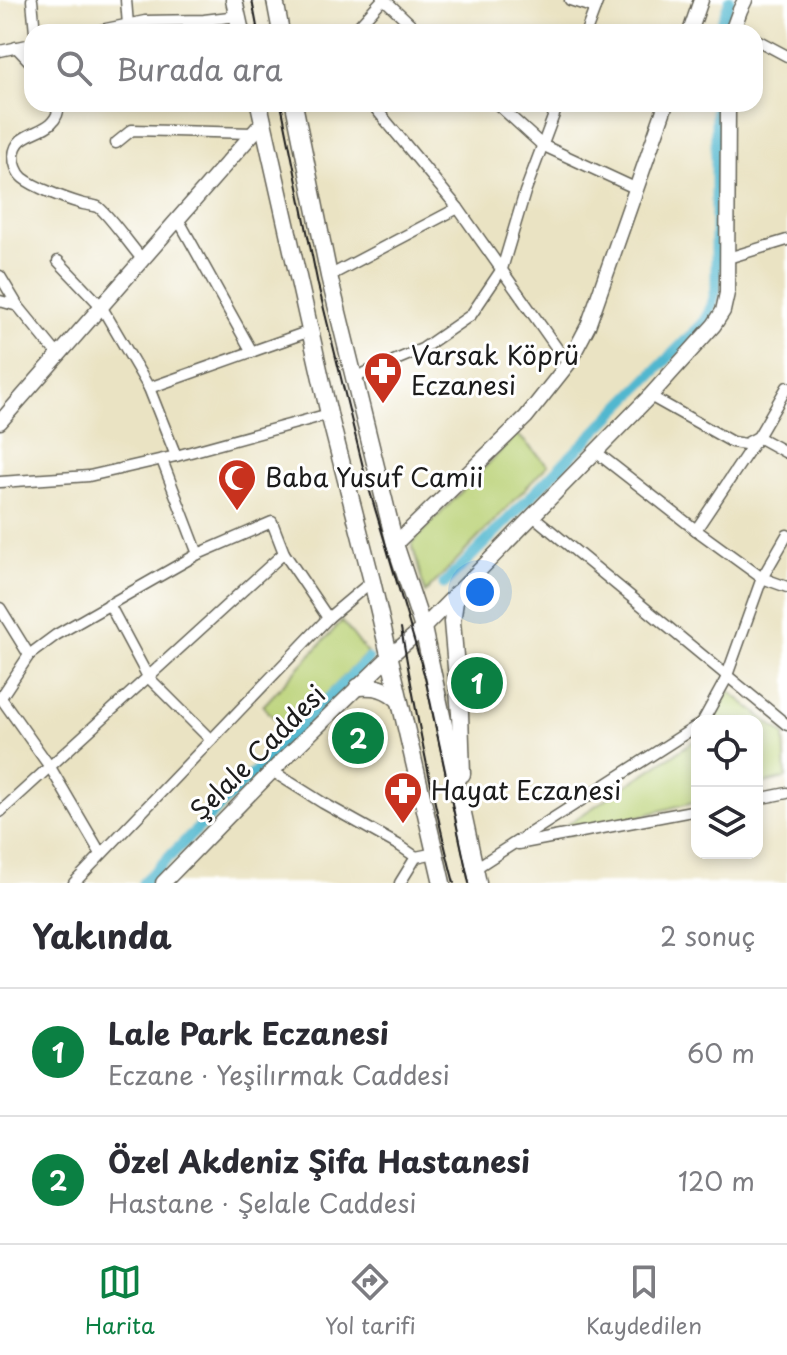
<!DOCTYPE html>
<html lang="tr">
<head>
<meta charset="utf-8">
<style>
	:root { --surface:#fff; --page:#f2f2f3; --text:#2b2b33; --muted:#7c7c81; --line:#e1e1e2; --accent:#0b8043 }
	body { margin:0; font-family:"Playpen Sans",sans-serif; background:var(--page); color:var(--text) }
	.controls { position:absolute; right:24px; bottom:24px; display:grid; overflow:hidden; border-radius:16px; box-shadow:0 4px 12px #0003 }
	.controls button { width:72px; height:72px; display:grid; place-items:center; padding:0; border:0; border-bottom:2px solid var(--line); background:var(--surface); color:var(--text); font:40px sans-serif }
	.you { position:absolute; left:480px; top:592px; width:28px; height:28px; margin:-20px; border:6px solid #fff; border-radius:50%; background:#1a73e8; box-shadow:0 0 0 12px #1a73e833 }
	.badge { display:grid; place-items:center; width:52px; height:52px; border-radius:50%; background:var(--accent); color:#fff; font-size:26px; font-weight:700 }
	.pin { position:absolute; translate:-50% -50%; border:4px solid #fff; box-shadow:0 2px 8px #0006 }
	.list { margin:0; padding:0; list-style:none }
	h2 { display:flex; justify-content:space-between; align-items:center; height:104px; margin:0; padding:0 32px; font-size:34px }
	h2 small { font-size:26px; font-weight:400; color:var(--muted) }
	.list li { display:grid; grid-template-columns:52px 1fr auto; gap:24px; align-items:center; box-sizing:border-box; height:128px; padding:0 32px; border-top:2px solid var(--line) }
	.list b { display:block; font-size:30px; white-space:nowrap }
	.list p { margin:0; font-size:26px; white-space:nowrap; color:var(--muted) }
	.list em { font-size:26px; font-style:normal; color:var(--muted) }
	.icon { flex:none; width:44px; height:44px; fill:none; stroke:currentColor; stroke-width:2; stroke-linecap:round; stroke-linejoin:round }
	.map { position:relative; flex:none; width:787px; height:883px; overflow:hidden }
	.search { position:absolute; background:var(--surface); box-shadow:0 4px 12px #0003; left:24px; right:24px; top:24px; height:88px; display:flex; align-items:center; gap:20px; box-sizing:border-box; padding:0 28px; border-radius:24px; color:var(--muted); font-size:30px }
	.sheet { height:360px; background:var(--surface) }
	nav { display:flex; justify-content:space-around; align-items:center; box-sizing:border-box; height:112px; border-top:2px solid var(--line); background:var(--surface); font-size:22px; color:var(--muted) }
	nav a { display:grid; justify-items:center; gap:4px }
	nav .on { color:var(--accent) }
	.map>svg:first-child { display:block }
</style>
</head>
<body>
<div class="map">
<svg width="787" height="883" viewBox="0 0 787 883">
	<rect width="100%" height="100%" fill="#fff"/>
	<filter id="ink" filterUnits="userSpaceOnUse"><feTurbulence type="fractalNoise" baseFrequency=".0125" numOctaves="2"/><feDisplacementMap in="SourceGraphic" scale="16" xChannelSelector="R" yChannelSelector="G"/><feConvolveMatrix kernelMatrix="1 2 1 2 8 2 1 2 1" color-interpolation-filters="sRGB"/></filter>
	<filter id="wash" filterUnits="userSpaceOnUse"><feTurbulence type="fractalNoise" baseFrequency=".006" numOctaves="4" result="noise"/><feDisplacementMap in="SourceGraphic" scale="32" xChannelSelector="R" yChannelSelector="G"/><feGaussianBlur stdDeviation="1.8" result="paint"/><feColorMatrix in="noise" values="0 0 0 0 0 0 0 0 0 0 0 0 0 0 0 0 0 1.4 0 .05"/><feComposite in="paint" operator="in"/></filter>
	<g filter="url(#wash)">
		<rect width="100%" height="100%" fill="#eae3c3"/>
		<!-- green -->
		<g fill="#bad176" stroke="#6b7649" stroke-width="2">
			<path d="M517 434 548 465 425 593 412 543Z"/>
			<path d="M342 621 367 653 288 733 263 706Z"/>
			<path d="M729 691 784 735 786 778 757 785V721H711Z"/>
			<path d="M697 739V801L569 835 562 828Z"/>
		</g>
		<g fill="none" stroke-linecap="round" stroke-linejoin="round">
			<!-- canal -->
			<g stroke="#51b7cf" stroke-width="11">
				<path d="M718 32 730 0"/>
				<path d="M444 584 704 322 712 305 716 289V104"/>
				<path d="M143 883 368 659"/>
			</g>
		</g>
	</g>
	<g filter="url(#ink)">
		<g fill="none" stroke-linecap="round" stroke-linejoin="round">
			<defs>
				<g id="street">
					<path d="M32 0 35 32"/>
					<path d="M126 0 128 25"/>
					<path d="M385 0 419 32"/>
					<path d="M570 0 595 8"/>
					<path d="M91 32 145 21 204 20 238 16"/>
					<path d="M353 32 382 0"/>
					<path d="M586 32 598 0"/>
					<path d="M755 39 787 56"/>
					<path d="M16 47 32 64"/>
					<path d="M0 51 32 44"/>
					<path d="M59 104C58 139 16 125 14 156 14 163 17 173 23 178 34 187 66 199 80 203 85 205 93 205 98 207 106 211 134 250 142 259"/>
					<path d="M372 104 458 208 568 364"/>
					<path d="M497 104 542 145 637 189"/>
					<path d="M116 143 132 130 253 133"/>
					<path d="M178 219 252 352"/>
					<path d="M728 258 787 240"/>
					<path d="M58 261 101 306 149 388 176 456"/>
					<path d="M0 276 18 306 58 355"/>
					<path d="M329 276 458 208"/>
					<path d="M0 301 18 306"/>
					<path d="M353 378 422 349 471 315 502 269 525 192 558 104"/>
					<path d="M149 388 310 331"/>
					<path d="M650 396 732 442 745 444 758 437 787 453"/>
					<path d="M596 452 696 530 762 578 787 587"/>
					<path d="M162 460 198 554"/>
					<path d="M0 482 89 476 176 456 329 414"/>
					<path d="M533 516 787 725"/>
					<path d="M696 530 758 437 787 387"/>
					<path d="M109 604 148 677 211 740"/>
					<path d="M0 608 29 655"/>
					<path d="M1 698 50 767 101 854"/>
					<path d="M0 699 29 655 56 635 198 554 272 522 284 553 328 618"/>
					<path d="M703 721 725 681 762 578 787 535"/>
					<path d="M272 771 323 803 400 846 416 857"/>
					<path d="M757 799 787 793"/>
					<path d="M0 812 284 553"/>
					<path d="M518 844 697 810"/>
					<path d="M474 869 697 726"/>
					<path d="M74 883 328 618 372 581"/>
					<path d="M400 883 416 857 435 853"/>
				</g>
				<g id="secondary">
					<path d="M690 32 701 0"/>
					<path d="M732 32 740 10 745 0"/>
					<path d="M0 422 263 122"/>
					<path d="M395 544 526 417 568 364 588 326 666 104"/>
					<path d="M163 883 278 765 389 657 423 628 650 396 714 325 723 311 727 293 728 104"/>
				</g>
				<g id="primary">
					<path d="M234 0 241 32"/>
					<path d="M275 0 281 32"/>
					<path d="M259 104 329 414 372 581 442 883"/>
					<path d="M294 104 329 276 395 544 423 628 478 883"/>
					<path d="M456 594 452 622 460 713 462 774"/>
					<path d="M358 687C376 686 386 688 399 700"/>
				</g>
			</defs>
			<!-- street casing -->
			<use href="#street" stroke="#646256" stroke-width="13"/>
			<!-- secondary casing -->
			<use href="#secondary" stroke="#646256" stroke-width="17"/>
			<!-- primary casing -->
			<use href="#primary" stroke="#646256" stroke-width="19"/>
			<!-- street -->
			<use href="#street" stroke="#fff" stroke-width="10"/>
			<!-- secondary -->
			<use href="#secondary" stroke="#fff" stroke-width="14"/>
			<!-- primary -->
			<use href="#primary" stroke="#fff" stroke-width="16"/>
			<!-- tram -->
			<g stroke="#1c1c1c" stroke-width="2">
				<path d="M252 0 258 32"/>
				<path d="M281 104 318 285 365 475 425 677 469 883"/>
				<path d="M401 628C416 713 432 799 454 883"/>
			</g>
		</g>
	</g>
	<!-- icons -->
	<defs>
		<symbol id="pharmacy-pin" viewBox="-11 -11 22 30"><path d="M0 17L-7.5 6A9.5 9.5 0 1 1 7.5 6Z" fill="#c8321e" stroke="#fff"/><path d="M-2-6h4v4h4v4h-4v4h-4v-4h-4v-4h4Z" fill="#fff"/></symbol>
		<symbol id="mosque-pin" viewBox="-11 -11 22 30"><path d="M0 17L-7.5 6A9.5 9.5 0 1 1 7.5 6Z" fill="#c8321e" stroke="#fff"/><path d="M3.5-4.9A6 6 0 1 0 3.5 4.9A5 5 0 1 1 3.5-4.9Z" fill="#fff"/></symbol>
	</defs>
	<g fill-rule="evenodd">
		<use href="#pharmacy-pin" x="361" y="349" width="44" height="60"/>
		<use href="#mosque-pin" x="215" y="456" width="44" height="60"/>
		<use href="#pharmacy-pin" x="381" y="769" width="44" height="60"/>
	</g>
	<g text-anchor="middle" stroke-width="6" stroke-linejoin="round" paint-order="stroke">
		<!-- poi labels -->
		<g font-size="26" fill="#1c1c1c" stroke="#fff" text-anchor="start">
			<text x="411" y="365">Varsak Köprü<tspan x="411" dy="30">Eczanesi</tspan></text>
			<text x="265" y="487">Baba Yusuf Camii</text>
			<text x="431" y="800">Hayat Eczanesi</text>
		</g>
		<!-- street labels -->
		<g font-size="26" fill="#1c1c1c" stroke="#fff">
			<text transform="translate(258 753) rotate(-45)" y="9">Şelale Caddesi</text>
		</g>
	</g>
</svg>
<div class="controls">
<button><svg class="icon" aria-label="locate" viewBox="0 0 24 24"><circle cx="12" cy="12" r="6"/><path d="M12 2v4M12 18v4M2 12h4M18 12h4"/></svg></button>
<button><svg class="icon" aria-label="layers" viewBox="0 0 24 24"><path d="M12 4l9 5-9 5-9-5zM3 14l9 5 9-5"/></svg></button>
</div>
<div class="you"></div>
<div class="pin badge" style="left:477px;top:683px">1</div>
<div class="pin badge" style="left:358px;top:738px">2</div>
<div class="search"><svg class="icon" aria-label="search" viewBox="0 0 24 24"><circle cx="10" cy="10" r="6"/><path d="M15 15l6 6"/></svg>Burada ara</div>
</div>
<section class="sheet">
<h2>Yakında<small>2 sonuç</small></h2>
<ul class="list">
<li><span class="badge">1</span><div><b>Lale Park Eczanesi</b><p>Eczane · Yeşilırmak Caddesi</p></div><em>60 m</em></li>
<li><span class="badge">2</span><div><b>Özel Akdeniz Şifa Hastanesi</b><p>Hastane · Şelale Caddesi</p></div><em>120 m</em></li>
</ul>
</section>
<nav>
<a class="on"><svg class="icon" aria-label="map" viewBox="0 0 24 24"><path d="M3 6l6-2 6 2 6-2v14l-6 2-6-2-6 2zM9 4v14M15 6v14"/></svg>Harita</a>
<a><svg class="icon" aria-label="directions" viewBox="0 0 24 24"><path d="M12 3l9 9-9 9-9-9zM9 14v-3h6M13 9l2 2-2 2"/></svg>Yol tarifi</a>
<a><svg class="icon" aria-label="saved" viewBox="0 0 24 24"><path d="M7 4h10v16l-5-4-5 4z"/></svg>Kaydedilen</a>
</nav>
</body>
</html>
